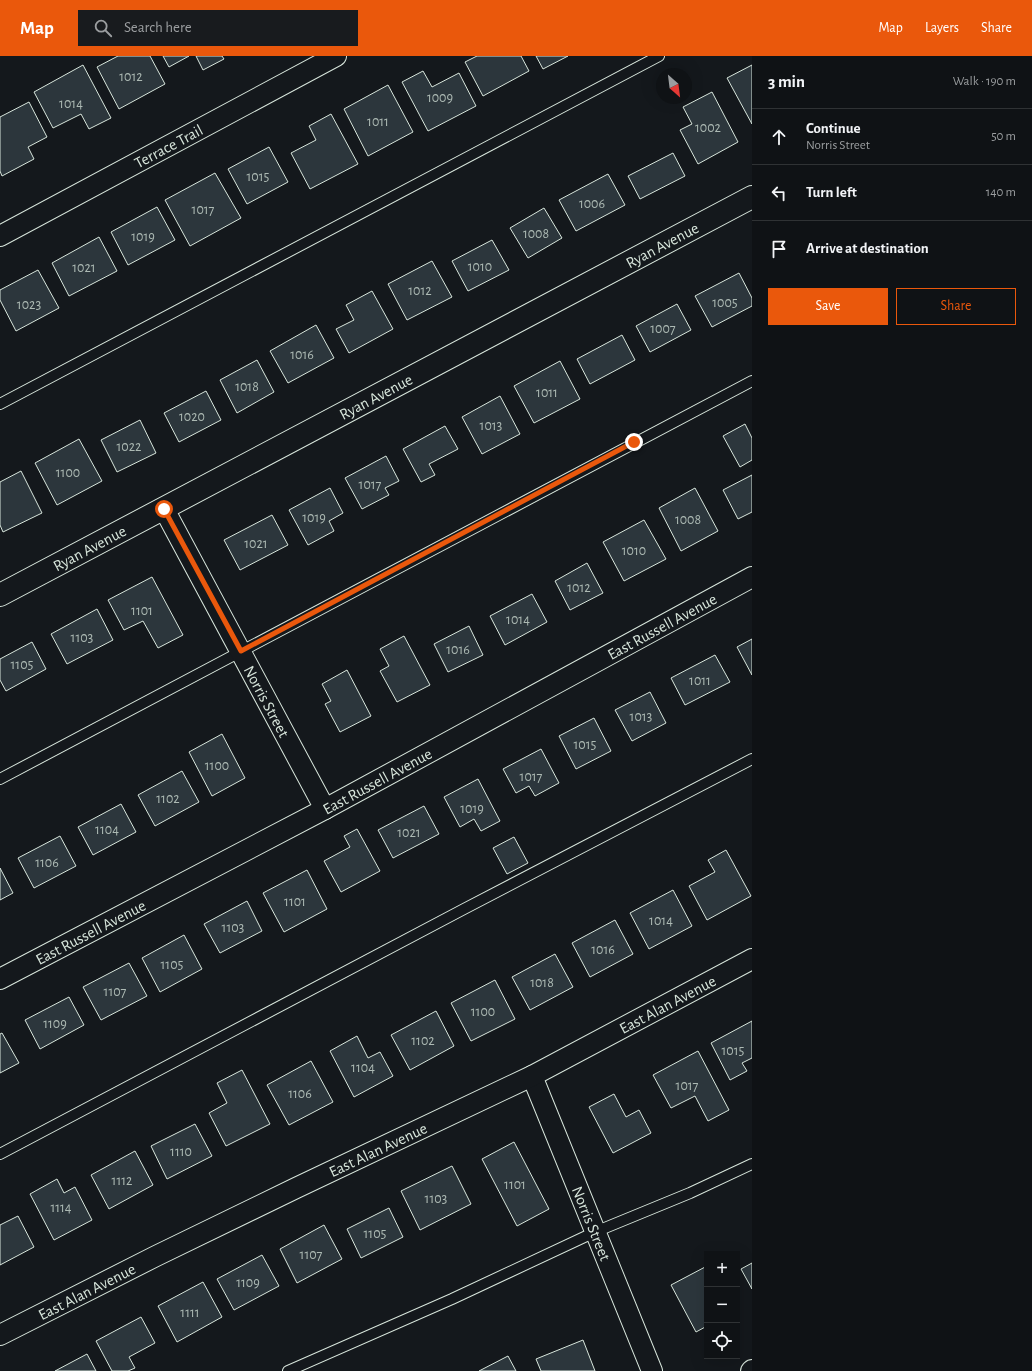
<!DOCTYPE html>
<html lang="en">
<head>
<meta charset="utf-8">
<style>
	:root { --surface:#0f1215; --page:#181b1e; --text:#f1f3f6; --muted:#9b9ea0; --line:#2f3234; --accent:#ea580c }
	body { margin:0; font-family:"Alegreya Sans",sans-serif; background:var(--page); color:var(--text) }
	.controls { position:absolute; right:12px; bottom:12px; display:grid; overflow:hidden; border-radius:0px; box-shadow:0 4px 16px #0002 }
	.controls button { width:36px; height:36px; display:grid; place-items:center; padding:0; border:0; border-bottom:1px solid var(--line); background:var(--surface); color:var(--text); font:20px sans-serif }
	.compass { position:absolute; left:656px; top:12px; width:36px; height:36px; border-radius:50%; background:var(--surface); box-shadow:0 4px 16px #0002; rotate:152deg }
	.stop { position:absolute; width:12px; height:12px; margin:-9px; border:3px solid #ea580c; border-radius:50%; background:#fff }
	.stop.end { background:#ea580c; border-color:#fff; box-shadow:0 1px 4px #0008 }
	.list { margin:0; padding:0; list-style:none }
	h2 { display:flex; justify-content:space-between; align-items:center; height:52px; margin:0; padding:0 16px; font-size:17px }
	h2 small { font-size:13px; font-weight:400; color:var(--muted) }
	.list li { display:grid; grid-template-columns:26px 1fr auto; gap:12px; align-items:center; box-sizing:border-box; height:56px; padding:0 16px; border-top:1px solid var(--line) }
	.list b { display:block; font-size:15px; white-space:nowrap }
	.list p { margin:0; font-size:13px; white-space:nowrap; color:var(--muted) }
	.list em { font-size:13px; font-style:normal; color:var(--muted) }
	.actions { display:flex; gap:8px; padding:12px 16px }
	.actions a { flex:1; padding:9px 0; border:1px solid var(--accent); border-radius:0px; text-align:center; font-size:14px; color:var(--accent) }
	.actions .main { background:var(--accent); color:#fff }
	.icon { flex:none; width:22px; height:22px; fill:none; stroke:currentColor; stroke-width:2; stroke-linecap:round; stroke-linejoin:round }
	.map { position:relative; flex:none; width:752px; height:1315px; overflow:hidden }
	header { display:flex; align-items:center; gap:24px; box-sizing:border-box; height:56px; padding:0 20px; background:var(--accent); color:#fff }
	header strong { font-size:19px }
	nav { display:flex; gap:22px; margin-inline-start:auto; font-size:14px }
	.search { width:280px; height:36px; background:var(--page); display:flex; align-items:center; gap:10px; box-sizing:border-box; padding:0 14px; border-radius:0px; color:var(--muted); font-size:15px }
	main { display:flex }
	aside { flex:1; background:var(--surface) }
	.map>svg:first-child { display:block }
</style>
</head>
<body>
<header>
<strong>Map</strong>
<div class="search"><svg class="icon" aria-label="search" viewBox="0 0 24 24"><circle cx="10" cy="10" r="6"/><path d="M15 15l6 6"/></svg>Search here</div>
<nav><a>Map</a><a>Layers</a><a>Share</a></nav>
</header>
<main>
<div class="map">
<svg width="752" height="1315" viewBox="0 0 752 1315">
	<rect width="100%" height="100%" fill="#14181c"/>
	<!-- building -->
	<g fill="#2c363c" stroke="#d8e6dc">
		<path d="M118 0H150L165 28 119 53 97 11Z"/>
		<path d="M163 0H189L169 11Z"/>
		<path d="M196 0H222L224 3 203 14Z"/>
		<path d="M477 0H521L529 15 483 40 465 6Z"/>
		<path d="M536 0H568L543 13Z"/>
		<path d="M83 9 111 62 89 73 81 58 53 72 34 36Z"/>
		<path d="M752 9V68L727 22Z"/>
		<path d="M423 15 432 31 459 17 476 50 428 75 402 26Z"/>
		<path d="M388 29 413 76 368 100 344 53Z"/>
		<path d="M712 36 738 86 698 108 680 74 692 68 683 51Z"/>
		<path d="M29 46 47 81 28 91 34 103 2 120 0 115V61Z"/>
		<path d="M331 58 358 108 310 133 291 97 316 84 309 70Z"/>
		<path d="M269 91 288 126 247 148 228 113Z"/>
		<path d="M673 97 685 120 640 143 628 120Z"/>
		<path d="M215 117 241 162 190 190 165 144Z"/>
		<path d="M608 118 625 149 576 175 559 144Z"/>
		<path d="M157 151 175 184 128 209 111 176Z"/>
		<path d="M544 152 562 182 528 202 510 172Z"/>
		<path d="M99 181 117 215 69 240 52 207Z"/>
		<path d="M492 184 509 214 468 235 452 205Z"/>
		<path d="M432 205 452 241 407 264 388 228Z"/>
		<path d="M38 214 59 252 16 275 0 244V234Z"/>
		<path d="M739 217 752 242V250L712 271 695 240Z"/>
		<path d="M372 235 393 273 349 297 336 273 354 264 346 249Z"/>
		<path d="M677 248 691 274 650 296 636 270Z"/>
		<path d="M316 269 334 302 288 327 270 295Z"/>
		<path d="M622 279 635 304 590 328 577 303Z"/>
		<path d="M257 304 274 336 237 357 220 324Z"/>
		<path d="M560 305 580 343 534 367 514 330Z"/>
		<path d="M206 335 221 364 179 386 164 357Z"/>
		<path d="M500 340 520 378 482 398 462 361Z"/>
		<path d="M140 364 156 397 117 416 101 384Z"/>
		<path d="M745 368 752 382V404L740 411 723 380Z"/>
		<path d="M445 370 458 393 429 408 435 419 421 426 403 393Z"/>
		<path d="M79 383 102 425 57 449 35 407Z"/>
		<path d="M386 400 399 425 385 432 389 439 362 453 345 422Z"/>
		<path d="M21 415 42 457 3 476 0 469V426Z"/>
		<path d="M752 419V456L738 463 723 434Z"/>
		<path d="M330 432 343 457 329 465 334 475 308 489 289 454Z"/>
		<path d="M695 432 718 475 681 495 659 452Z"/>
		<path d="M272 459 288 489 240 514 224 484Z"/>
		<path d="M644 464 666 503 624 525 603 486Z"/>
		<path d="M587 507 603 537 570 554 555 525Z"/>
		<path d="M152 521 183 579 158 592 143 565 124 574 108 544Z"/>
		<path d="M532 538 547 566 505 589 490 560Z"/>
		<path d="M97 553 113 584 67 608 51 578Z"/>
		<path d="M469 570 483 599 448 616 434 588Z"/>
		<path d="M404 580 430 629 397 646 380 615 389 610 380 593Z"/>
		<path d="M752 583V619L737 591Z"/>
		<path d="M32 586 46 613 6 635 0 624V603Z"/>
		<path d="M715 599 730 626 685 649 671 622Z"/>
		<path d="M347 614 371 660 340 676 325 648 331 645 322 628Z"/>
		<path d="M650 636 666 667 632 685 615 654Z"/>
		<path d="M594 662 611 695 576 713 559 680Z"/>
		<path d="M222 678 245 722 212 740 189 696Z"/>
		<path d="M541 693 559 727 535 740 529 730 516 737 503 713Z"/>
		<path d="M182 715 199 746 155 770 138 739Z"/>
		<path d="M478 723 500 765 481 775 474 763 460 771 444 741Z"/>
		<path d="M121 748 136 776 93 799 78 771Z"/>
		<path d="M424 750 439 778 393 802 378 774Z"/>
		<path d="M357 773 380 815 341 836 324 805 350 791 344 780Z"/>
		<path d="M60 780 76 810 34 832 18 802Z"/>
		<path d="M514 781 528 807 507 818 493 792Z"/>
		<path d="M726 794 751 840 707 864 689 830 715 816 708 804Z"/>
		<path d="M0 812 13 837 0 844Z"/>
		<path d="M307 814 327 853 284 876 263 837Z"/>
		<path d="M673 834 692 870 649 893 630 857Z"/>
		<path d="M247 845 262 875 220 897 204 868Z"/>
		<path d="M615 864 633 898 590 921 572 887Z"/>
		<path d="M184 879 202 913 160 936 142 902Z"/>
		<path d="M555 898 573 931 530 954 512 921Z"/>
		<path d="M129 907 147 940 101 964 83 931Z"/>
		<path d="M495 924 515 963 471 985 451 947Z"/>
		<path d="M69 941 84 969 40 993 25 964Z"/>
		<path d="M436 955 454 990 410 1014 391 979Z"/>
		<path d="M752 965V1002L742 1007 747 1015 730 1024 711 987Z"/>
		<path d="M2 977 19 1007 0 1017V978Z"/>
		<path d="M357 980 368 1002 380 996 393 1020 354 1041 330 995Z"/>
		<path d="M698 995 729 1054 708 1065 695 1040 671 1052 653 1019Z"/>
		<path d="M311 1005 333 1046 289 1069 267 1029Z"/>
		<path d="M242 1014 270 1068 226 1090 209 1057 227 1047 217 1027Z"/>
		<path d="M614 1038 626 1061 639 1054 651 1077 613 1097 589 1051Z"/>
		<path d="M195 1068 212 1100 167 1123 151 1090Z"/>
		<path d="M514 1086 549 1153 517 1170 482 1103Z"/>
		<path d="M135 1095 153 1129 109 1153 91 1119Z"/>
		<path d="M452 1110 471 1148 420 1174 401 1135Z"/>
		<path d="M57 1123 64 1137 75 1131 92 1164 54 1184 30 1138Z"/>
		<path d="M389 1152 403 1181 361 1202 347 1173Z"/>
		<path d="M18 1160 34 1191 0 1209V1169Z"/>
		<path d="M324 1169 342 1203 297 1227 280 1193Z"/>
		<path d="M262 1199 279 1230 234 1254 217 1223Z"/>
		<path d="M752 1207V1233L741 1213Z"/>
		<path d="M707 1210V1270L696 1276 671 1229Z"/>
		<path d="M203 1226 222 1261 177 1286 158 1250Z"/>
		<path d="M141 1261 155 1287 129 1301 135 1312 128 1315H112L96 1285Z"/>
		<path d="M583 1284 595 1315H541L536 1303Z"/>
		<path d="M87 1298 96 1315H55Z"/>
		<path d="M508 1300 516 1315H479Z"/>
	</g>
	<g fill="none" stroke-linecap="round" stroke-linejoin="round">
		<defs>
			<g id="lane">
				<path d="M0 348 659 0"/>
				<path d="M0 723 752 325"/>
				<path d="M0 1098 464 853 752 703"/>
				<path d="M288 1315 452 1243 595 1176 690 1137 752 1108"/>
			</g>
			<g id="street">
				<path id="s1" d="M0 180 336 0"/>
				<path id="s2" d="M164 453 325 753"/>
				<path id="s3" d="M0 923 325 753 752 521"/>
				<path id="s4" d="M532 1020 652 1315"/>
				<path id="s5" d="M0 1279 156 1200 296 1132 532 1020 752 903"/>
				<path d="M751 1315 752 1314"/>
			</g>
			<g id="secondary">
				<path id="s6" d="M0 539 752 141"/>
			</g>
		</defs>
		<!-- lane casing -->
		<use href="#lane" stroke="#d8e6dc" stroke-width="12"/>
		<!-- street casing -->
		<use href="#street" stroke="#d8e6dc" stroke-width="22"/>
		<!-- secondary casing -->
		<use href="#secondary" stroke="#d8e6dc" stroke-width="24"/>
		<!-- lane -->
		<use href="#lane" stroke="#14181c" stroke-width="10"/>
		<!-- street -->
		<use href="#street" stroke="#14181c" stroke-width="20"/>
		<!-- secondary -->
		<use href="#secondary" stroke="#14181c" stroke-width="22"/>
	</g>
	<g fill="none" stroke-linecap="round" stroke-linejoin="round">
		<!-- route -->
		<path stroke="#ea580c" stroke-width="5" d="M164 453 241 595 634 386"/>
	</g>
	<g text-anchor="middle" stroke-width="3" stroke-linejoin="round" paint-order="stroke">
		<!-- number labels -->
		<g font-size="14" fill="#adbab4">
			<text x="131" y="25">1012</text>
			<text x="440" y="46">1009</text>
			<text x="71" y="52">1014</text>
			<text x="378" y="70">1011</text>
			<text x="708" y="76">1002</text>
			<text x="258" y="125">1015</text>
			<text x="592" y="152">1006</text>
			<text x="203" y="158">1017</text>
			<text x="536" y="182">1008</text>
			<text x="143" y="185">1019</text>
			<text x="480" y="215">1010</text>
			<text x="84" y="216">1021</text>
			<text x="420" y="239">1012</text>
			<text x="725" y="251">1005</text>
			<text x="29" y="253">1023</text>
			<text x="663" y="277">1007</text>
			<text x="302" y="303">1016</text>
			<text x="247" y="335">1018</text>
			<text x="547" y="341">1011</text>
			<text x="192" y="365">1020</text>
			<text x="491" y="374">1013</text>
			<text x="129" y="395">1022</text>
			<text x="68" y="421">1100</text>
			<text x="370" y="433">1017</text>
			<text x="314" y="466">1019</text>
			<text x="688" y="468">1008</text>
			<text x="256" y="492">1021</text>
			<text x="634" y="499">1010</text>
			<text x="579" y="536">1012</text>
			<text x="142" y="559">1101</text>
			<text x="518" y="568">1014</text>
			<text x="82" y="586">1103</text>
			<text x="458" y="598">1016</text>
			<text x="22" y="613">1105</text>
			<text x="700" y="629">1011</text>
			<text x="641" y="665">1013</text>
			<text x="585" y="693">1015</text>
			<text x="217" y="714">1100</text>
			<text x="531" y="725">1017</text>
			<text x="168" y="747">1102</text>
			<text x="472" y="757">1019</text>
			<text x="107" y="778">1104</text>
			<text x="409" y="781">1021</text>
			<text x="47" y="811">1106</text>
			<text x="295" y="850">1101</text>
			<text x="661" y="869">1014</text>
			<text x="233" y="876">1103</text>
			<text x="603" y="898">1016</text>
			<text x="172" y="913">1105</text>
			<text x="542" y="931">1018</text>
			<text x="115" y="940">1107</text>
			<text x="483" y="960">1100</text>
			<text x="55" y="972">1109</text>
			<text x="423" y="989">1102</text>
			<text x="733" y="999">1015</text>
			<text x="363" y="1016">1104</text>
			<text x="687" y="1034">1017</text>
			<text x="300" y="1042">1106</text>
			<text x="181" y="1100">1110</text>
			<text x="122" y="1129">1112</text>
			<text x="515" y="1133">1101</text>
			<text x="436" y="1147">1103</text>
			<text x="61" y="1156">1114</text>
			<text x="375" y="1182">1105</text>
			<text x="311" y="1203">1107</text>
			<text x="248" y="1231">1109</text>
			<text x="190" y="1261">1111</text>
		</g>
		<!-- street labels -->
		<g font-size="16" fill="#d8e6dc" stroke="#14181c">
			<text dy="6" stroke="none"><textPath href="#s1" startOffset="191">Terrace Trail</textPath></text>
			<text dy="6" stroke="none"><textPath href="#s6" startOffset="749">Ryan Avenue</textPath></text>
			<text dy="6" stroke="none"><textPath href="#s6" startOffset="425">Ryan Avenue</textPath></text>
			<text dy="6" stroke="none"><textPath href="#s6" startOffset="101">Ryan Avenue</textPath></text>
			<text dy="6" stroke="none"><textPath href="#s3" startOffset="750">East Russell Avenue</textPath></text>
			<text dy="6" stroke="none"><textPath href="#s2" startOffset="218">Norris Street</textPath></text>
			<text dy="6" stroke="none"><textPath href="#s3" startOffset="426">East Russell Avenue</textPath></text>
			<text dy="6" stroke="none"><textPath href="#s3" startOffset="102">East Russell Avenue</textPath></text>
			<text dy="6" stroke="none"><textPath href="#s5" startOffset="745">East Alan Avenue</textPath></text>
			<text dy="6" stroke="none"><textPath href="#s5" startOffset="421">East Alan Avenue</textPath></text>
			<text dy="6" stroke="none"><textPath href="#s4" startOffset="159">Norris Street</textPath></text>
			<text dy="6" stroke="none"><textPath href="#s5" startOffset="97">East Alan Avenue</textPath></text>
		</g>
	</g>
</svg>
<div class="controls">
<button>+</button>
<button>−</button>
<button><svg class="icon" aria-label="locate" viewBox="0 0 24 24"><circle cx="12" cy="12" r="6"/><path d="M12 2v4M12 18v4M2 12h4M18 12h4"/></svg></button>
</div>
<svg class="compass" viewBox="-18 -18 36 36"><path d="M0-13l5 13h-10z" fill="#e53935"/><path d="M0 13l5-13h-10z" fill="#9b9ea0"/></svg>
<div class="stop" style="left:164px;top:453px"></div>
<div class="stop end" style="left:634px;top:386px"></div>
</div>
<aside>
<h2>3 min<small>Walk · 190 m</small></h2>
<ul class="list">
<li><svg class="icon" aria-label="ahead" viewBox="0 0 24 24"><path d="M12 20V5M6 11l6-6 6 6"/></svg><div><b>Continue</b><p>Norris Street</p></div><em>50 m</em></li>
<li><svg class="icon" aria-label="left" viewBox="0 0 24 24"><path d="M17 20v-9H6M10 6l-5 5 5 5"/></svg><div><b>Turn left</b></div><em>140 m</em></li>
<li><svg class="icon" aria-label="arrive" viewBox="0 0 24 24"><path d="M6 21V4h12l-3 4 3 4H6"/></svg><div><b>Arrive at destination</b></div></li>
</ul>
<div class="actions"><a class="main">Save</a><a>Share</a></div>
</aside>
</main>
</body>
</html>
